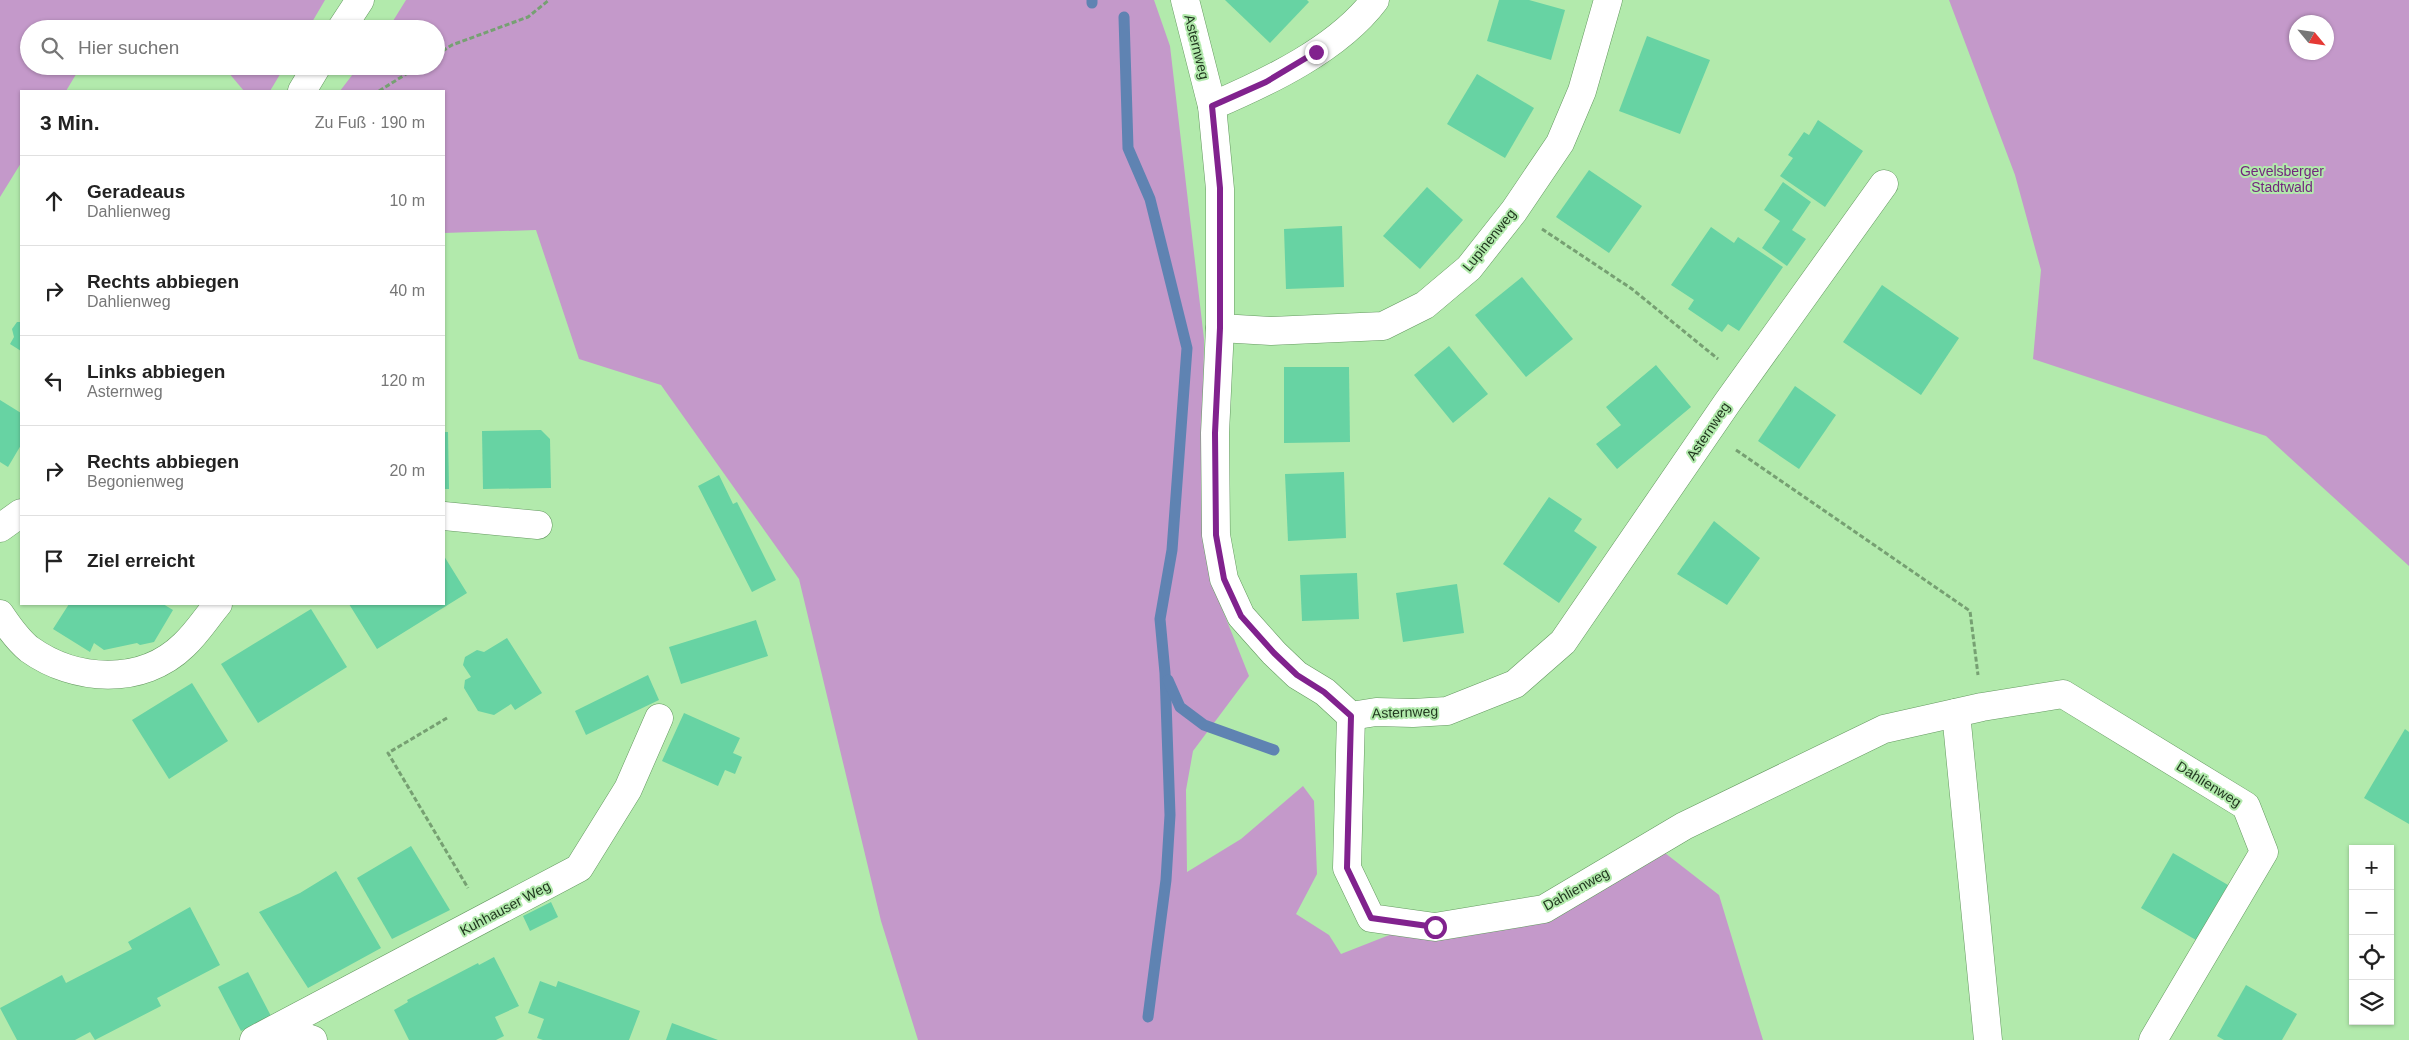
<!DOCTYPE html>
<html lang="de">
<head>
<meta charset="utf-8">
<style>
	:root { --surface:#fff; --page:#f2f2f2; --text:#222; --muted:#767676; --line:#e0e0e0 }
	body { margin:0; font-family:Helvetica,sans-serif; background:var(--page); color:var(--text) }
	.controls { position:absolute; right:15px; bottom:15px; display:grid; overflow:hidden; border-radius:0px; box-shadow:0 1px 4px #0004 }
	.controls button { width:45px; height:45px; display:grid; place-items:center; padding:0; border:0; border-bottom:1px solid var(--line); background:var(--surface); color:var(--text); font:25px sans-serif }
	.compass { position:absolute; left:2289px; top:15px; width:45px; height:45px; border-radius:50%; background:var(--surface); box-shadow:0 1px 4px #0004; rotate:119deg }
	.stop { position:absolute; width:15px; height:15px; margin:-11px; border:4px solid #81228e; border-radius:50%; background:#fff }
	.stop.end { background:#81228e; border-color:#fff; box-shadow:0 1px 5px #0008 }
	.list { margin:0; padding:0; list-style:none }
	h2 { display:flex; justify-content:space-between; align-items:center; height:65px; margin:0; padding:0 20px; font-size:21px }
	h2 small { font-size:16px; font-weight:400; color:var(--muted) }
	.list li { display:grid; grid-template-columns:32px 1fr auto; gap:15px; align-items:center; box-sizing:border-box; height:90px; padding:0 20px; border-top:1px solid var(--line) }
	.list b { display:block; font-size:19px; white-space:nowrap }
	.list p { margin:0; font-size:16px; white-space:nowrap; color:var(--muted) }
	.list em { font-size:16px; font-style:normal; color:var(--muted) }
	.icon { flex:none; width:28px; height:28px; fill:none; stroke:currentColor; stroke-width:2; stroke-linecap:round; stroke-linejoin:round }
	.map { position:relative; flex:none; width:2409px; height:1040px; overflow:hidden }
	.search { position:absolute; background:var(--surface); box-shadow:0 1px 4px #0004; left:20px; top:20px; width:425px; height:55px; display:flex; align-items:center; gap:12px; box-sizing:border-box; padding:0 18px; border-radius:28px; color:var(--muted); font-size:19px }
	.panel { position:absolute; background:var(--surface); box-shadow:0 1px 4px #0004; left:20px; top:90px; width:425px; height:515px; border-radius:0px }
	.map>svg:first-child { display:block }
</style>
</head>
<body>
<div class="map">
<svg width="2409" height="1040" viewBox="0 0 2409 1040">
	<rect width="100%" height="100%" fill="#b2eaac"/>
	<!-- green -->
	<g fill="#c499ca" fill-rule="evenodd">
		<path d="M0 0H325L308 29H117L108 23 104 29H29V66H81L66 91H21V163L0 197Z"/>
		<path d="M406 0H1154L1170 46 1204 339 1202 525 1211 581 1249 676 1193 751 1186 790 1187 872 1241 839 1303 786 1314 801 1317 874 1296 914 1329 935 1341 954 1397 932 1510 914 1647 839 1719 895 1763 1040H918L881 921 799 579 661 385 579 359 536 230 444 233V91H340L359 66H436V29H388Z"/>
		<path d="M1949 0H2409V566L2266 436 2033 359 2041 270 2015 175ZM2296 22H2326V52H2296Z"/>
		<path d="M223 66H285L270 91H244Z"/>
	</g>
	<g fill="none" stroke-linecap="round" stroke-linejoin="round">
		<!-- stream -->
		<g stroke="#5f83b2" stroke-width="11">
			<path d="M1092 0V3"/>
			<path d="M1124 17 1128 148 1150 199 1187 348 1172 550 1160 619 1165 673 1170 815 1166 880 1148 1017"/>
			<path d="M1168 680 1180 707 1204 725 1274 750"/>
		</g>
	</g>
	<!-- building -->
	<g fill="#67d3a3">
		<path d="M1225 0H1307L1309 2 1270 43Z"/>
		<path d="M1499 0H1529L1565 10 1551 60 1487 41Z"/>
		<path d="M1647 36 1710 60 1680 134 1619 111Z"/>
		<path d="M1477 74 1534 108 1505 158 1447 124Z"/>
		<path d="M1818 120 1863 151 1825 207 1780 176 1793 158 1788 155 1804 132 1809 135Z"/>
		<path d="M1589 170 1642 206 1609 253 1556 217Z"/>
		<path d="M1783 182 1811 202 1792 230 1806 239 1787 266 1762 248 1780 221 1764 210Z"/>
		<path d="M1427 187 1463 220 1420 269 1383 236Z"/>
		<path d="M1342 226 1344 287 1286 289 1284 229Z"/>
		<path d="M1711 227 1734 243 1738 237 1783 267 1739 331 1728 324 1722 332 1688 309 1694 300 1671 285Z"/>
		<path d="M1522 277 1573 339 1526 377 1475 315Z"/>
		<path d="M1882 285 1959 338 1921 395 1843 342Z"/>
		<path d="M17 322H21V351L10 344 14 337 12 329Z"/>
		<path d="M1449 346 1488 394 1453 423 1414 375Z"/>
		<path d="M1656 365 1691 407 1617 469 1596 444 1621 425 1606 407Z"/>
		<path d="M1284 367H1349L1350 442 1284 443Z"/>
		<path d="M1795 386 1836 415 1799 469 1758 441Z"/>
		<path d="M0 400 21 413V445L8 467 0 462Z"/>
		<path d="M541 430 550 439 551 488 483 489 482 431Z"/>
		<path d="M444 432H448L449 489H444Z"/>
		<path d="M1344 472 1346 538 1288 541 1285 474Z"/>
		<path d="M719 475 733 504 737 502 776 580 752 592 698 486Z"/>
		<path d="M1549 497 1582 519 1574 531 1597 547 1559 603 1503 564Z"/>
		<path d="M1714 521 1760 558 1727 605 1677 574Z"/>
		<path d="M444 556 467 593 377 649 349 604H444Z"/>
		<path d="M1357 573 1359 619 1302 621 1300 575Z"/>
		<path d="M1457 584 1464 633 1403 642 1396 593Z"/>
		<path d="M69 604H163L173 610 154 642 140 645 137 643 104 650 94 643 90 652 53 629Z"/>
		<path d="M311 609 347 667 258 723 221 664Z"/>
		<path d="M756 620 768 656 681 684 669 647Z"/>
		<path d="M507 638 542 693 515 710 511 704 494 715 478 711 464 688 465 680 471 677 463 665 465 657 477 650 484 652Z"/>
		<path d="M648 675 659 700 586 735 575 711Z"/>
		<path d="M192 683 228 741 169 779 132 720Z"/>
		<path d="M684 713 740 738 733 753 742 757 735 774 725 770 718 786 662 761Z"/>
		<path d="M2405 729 2409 732V824L2364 798Z"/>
		<path d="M411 846 450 910 392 939 357 878Z"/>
		<path d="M2173 853 2228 885 2196 940 2141 908Z"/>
		<path d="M336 871 381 948 308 988 259 912 300 893Z"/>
		<path d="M551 902 558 917 530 931 523 916Z"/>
		<path d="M190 907 220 965 157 998 161 1006 95 1040 90 1032 75 1040H17L0 1008 62 975 66 983 132 949 128 942Z"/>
		<path d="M494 957 519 1006 495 1017 504 1036 496 1040H409L394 1010 408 1002 407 1000 478 963 479 965Z"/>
		<path d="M248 972 271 1016 241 1031 218 987Z"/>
		<path d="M540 981 556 987 558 981 640 1011 629 1040H543L537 1038 544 1019 528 1013Z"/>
		<path d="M2246 985 2297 1014 2282 1040H2224L2217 1036Z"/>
		<path d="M672 1023 718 1040H666Z"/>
	</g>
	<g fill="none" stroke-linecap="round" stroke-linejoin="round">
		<defs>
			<g id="minor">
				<path d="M1185 0 1212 106 1220 189V328L1215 433 1216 535 1224 579 1241 616 1274 653 1297 675 1325 692 1351 716 1376 712 1413 713 1447 711 1515 684 1563 642 1727 403 1884 184"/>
				<path d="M341 29 360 0"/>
				<path d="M302 91 317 66"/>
				<path d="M1212 106C1268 82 1338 49 1375 0"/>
				<path d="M1220 328 1271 331 1383 326 1425 305 1469 268 1514 211 1560 143 1582 91 1608 0"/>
				<path d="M444 516 538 525"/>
				<path d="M0 528 21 513"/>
				<path d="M0 614C8 626 18 640 29 649 75 682 142 686 184 645 197 633 207 617 218 604"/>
				<path d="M1956 713 1988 1040"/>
				<path d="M1351 716 1347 868 1371 918 1435 927 1544 909 1684 826 1884 729 1982 707 2063 694 2246 806 2264 852 2153 1040"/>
				<path d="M279 1028 313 1040"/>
				<path d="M254 1040 579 868 628 789 659 718"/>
			</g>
		</defs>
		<!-- minor casing -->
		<use href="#minor" stroke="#649960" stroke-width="29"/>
		<!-- path -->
		<g stroke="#76a072" stroke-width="3" stroke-dasharray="5 2.5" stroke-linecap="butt">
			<path d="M436 55 452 45 528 17 549 0"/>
			<path d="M379 91 419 66"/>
			<path d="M1542 229 1632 289 1718 359"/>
			<path d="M1736 450 1970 611 1978 675"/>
			<path d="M447 718 388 753 468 888"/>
		</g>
		<!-- minor -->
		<use href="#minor" stroke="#fff" stroke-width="28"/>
	</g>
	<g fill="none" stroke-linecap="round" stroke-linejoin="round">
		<!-- route -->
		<path stroke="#81228e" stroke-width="6" d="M1316 52 1266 82 1212 106 1220 188V328L1215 433 1216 535 1224 579 1241 616 1274 653 1297 675 1324 692 1351 716 1347 868 1371 918 1435 927"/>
	</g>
	<g text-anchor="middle" stroke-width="4" stroke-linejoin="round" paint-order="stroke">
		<!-- street labels -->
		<g font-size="14" fill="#1f351d" stroke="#b2eaac">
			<text transform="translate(1197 47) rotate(76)" y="5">Asternweg</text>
			<text transform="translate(1489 240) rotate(-51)" y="5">Lupinenweg</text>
			<text transform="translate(1708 431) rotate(-56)" y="5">Asternweg</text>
			<text transform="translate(1405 712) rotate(-2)" y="5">Asternweg</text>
			<text transform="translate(2209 784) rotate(32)" y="5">Dahlienweg</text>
			<text transform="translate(1576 889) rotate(-29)" y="5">Dahlienweg</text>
			<text transform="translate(505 908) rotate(-28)" y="5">Kuhhauser Weg</text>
		</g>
		<!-- park labels -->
		<g font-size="14" fill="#73277d" stroke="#b2eaac">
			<text x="2282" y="176">Gevelsberger<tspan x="2282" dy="16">Stadtwald</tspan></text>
		</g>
	</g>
</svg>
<div class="controls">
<button>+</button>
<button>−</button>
<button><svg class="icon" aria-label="locate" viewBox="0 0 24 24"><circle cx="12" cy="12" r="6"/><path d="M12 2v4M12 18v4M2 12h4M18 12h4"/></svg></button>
<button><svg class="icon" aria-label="layers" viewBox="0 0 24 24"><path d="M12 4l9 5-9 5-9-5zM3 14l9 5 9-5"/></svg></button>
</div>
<svg class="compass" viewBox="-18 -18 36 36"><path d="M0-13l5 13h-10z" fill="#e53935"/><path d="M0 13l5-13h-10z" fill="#767676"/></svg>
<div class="stop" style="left:1435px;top:927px"></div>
<div class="stop end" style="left:1316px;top:52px"></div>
<div class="search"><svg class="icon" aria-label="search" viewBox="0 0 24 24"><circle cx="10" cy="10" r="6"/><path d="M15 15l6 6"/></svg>Hier suchen</div>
<section class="panel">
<h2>3 Min.<small>Zu Fuß · 190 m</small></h2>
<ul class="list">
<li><svg class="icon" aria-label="ahead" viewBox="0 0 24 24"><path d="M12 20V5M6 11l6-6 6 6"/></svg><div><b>Geradeaus</b><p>Dahlienweg</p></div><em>10 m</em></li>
<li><svg class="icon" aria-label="right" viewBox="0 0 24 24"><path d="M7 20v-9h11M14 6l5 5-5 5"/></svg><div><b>Rechts abbiegen</b><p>Dahlienweg</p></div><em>40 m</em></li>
<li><svg class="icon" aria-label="left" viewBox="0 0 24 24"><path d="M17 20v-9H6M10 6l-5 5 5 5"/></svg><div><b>Links abbiegen</b><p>Asternweg</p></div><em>120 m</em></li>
<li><svg class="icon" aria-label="right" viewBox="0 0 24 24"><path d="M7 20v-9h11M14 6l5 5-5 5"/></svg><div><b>Rechts abbiegen</b><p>Begonienweg</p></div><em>20 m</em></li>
<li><svg class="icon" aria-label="arrive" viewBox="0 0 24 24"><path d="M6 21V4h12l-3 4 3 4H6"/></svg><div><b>Ziel erreicht</b></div></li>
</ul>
</section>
</div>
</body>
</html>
